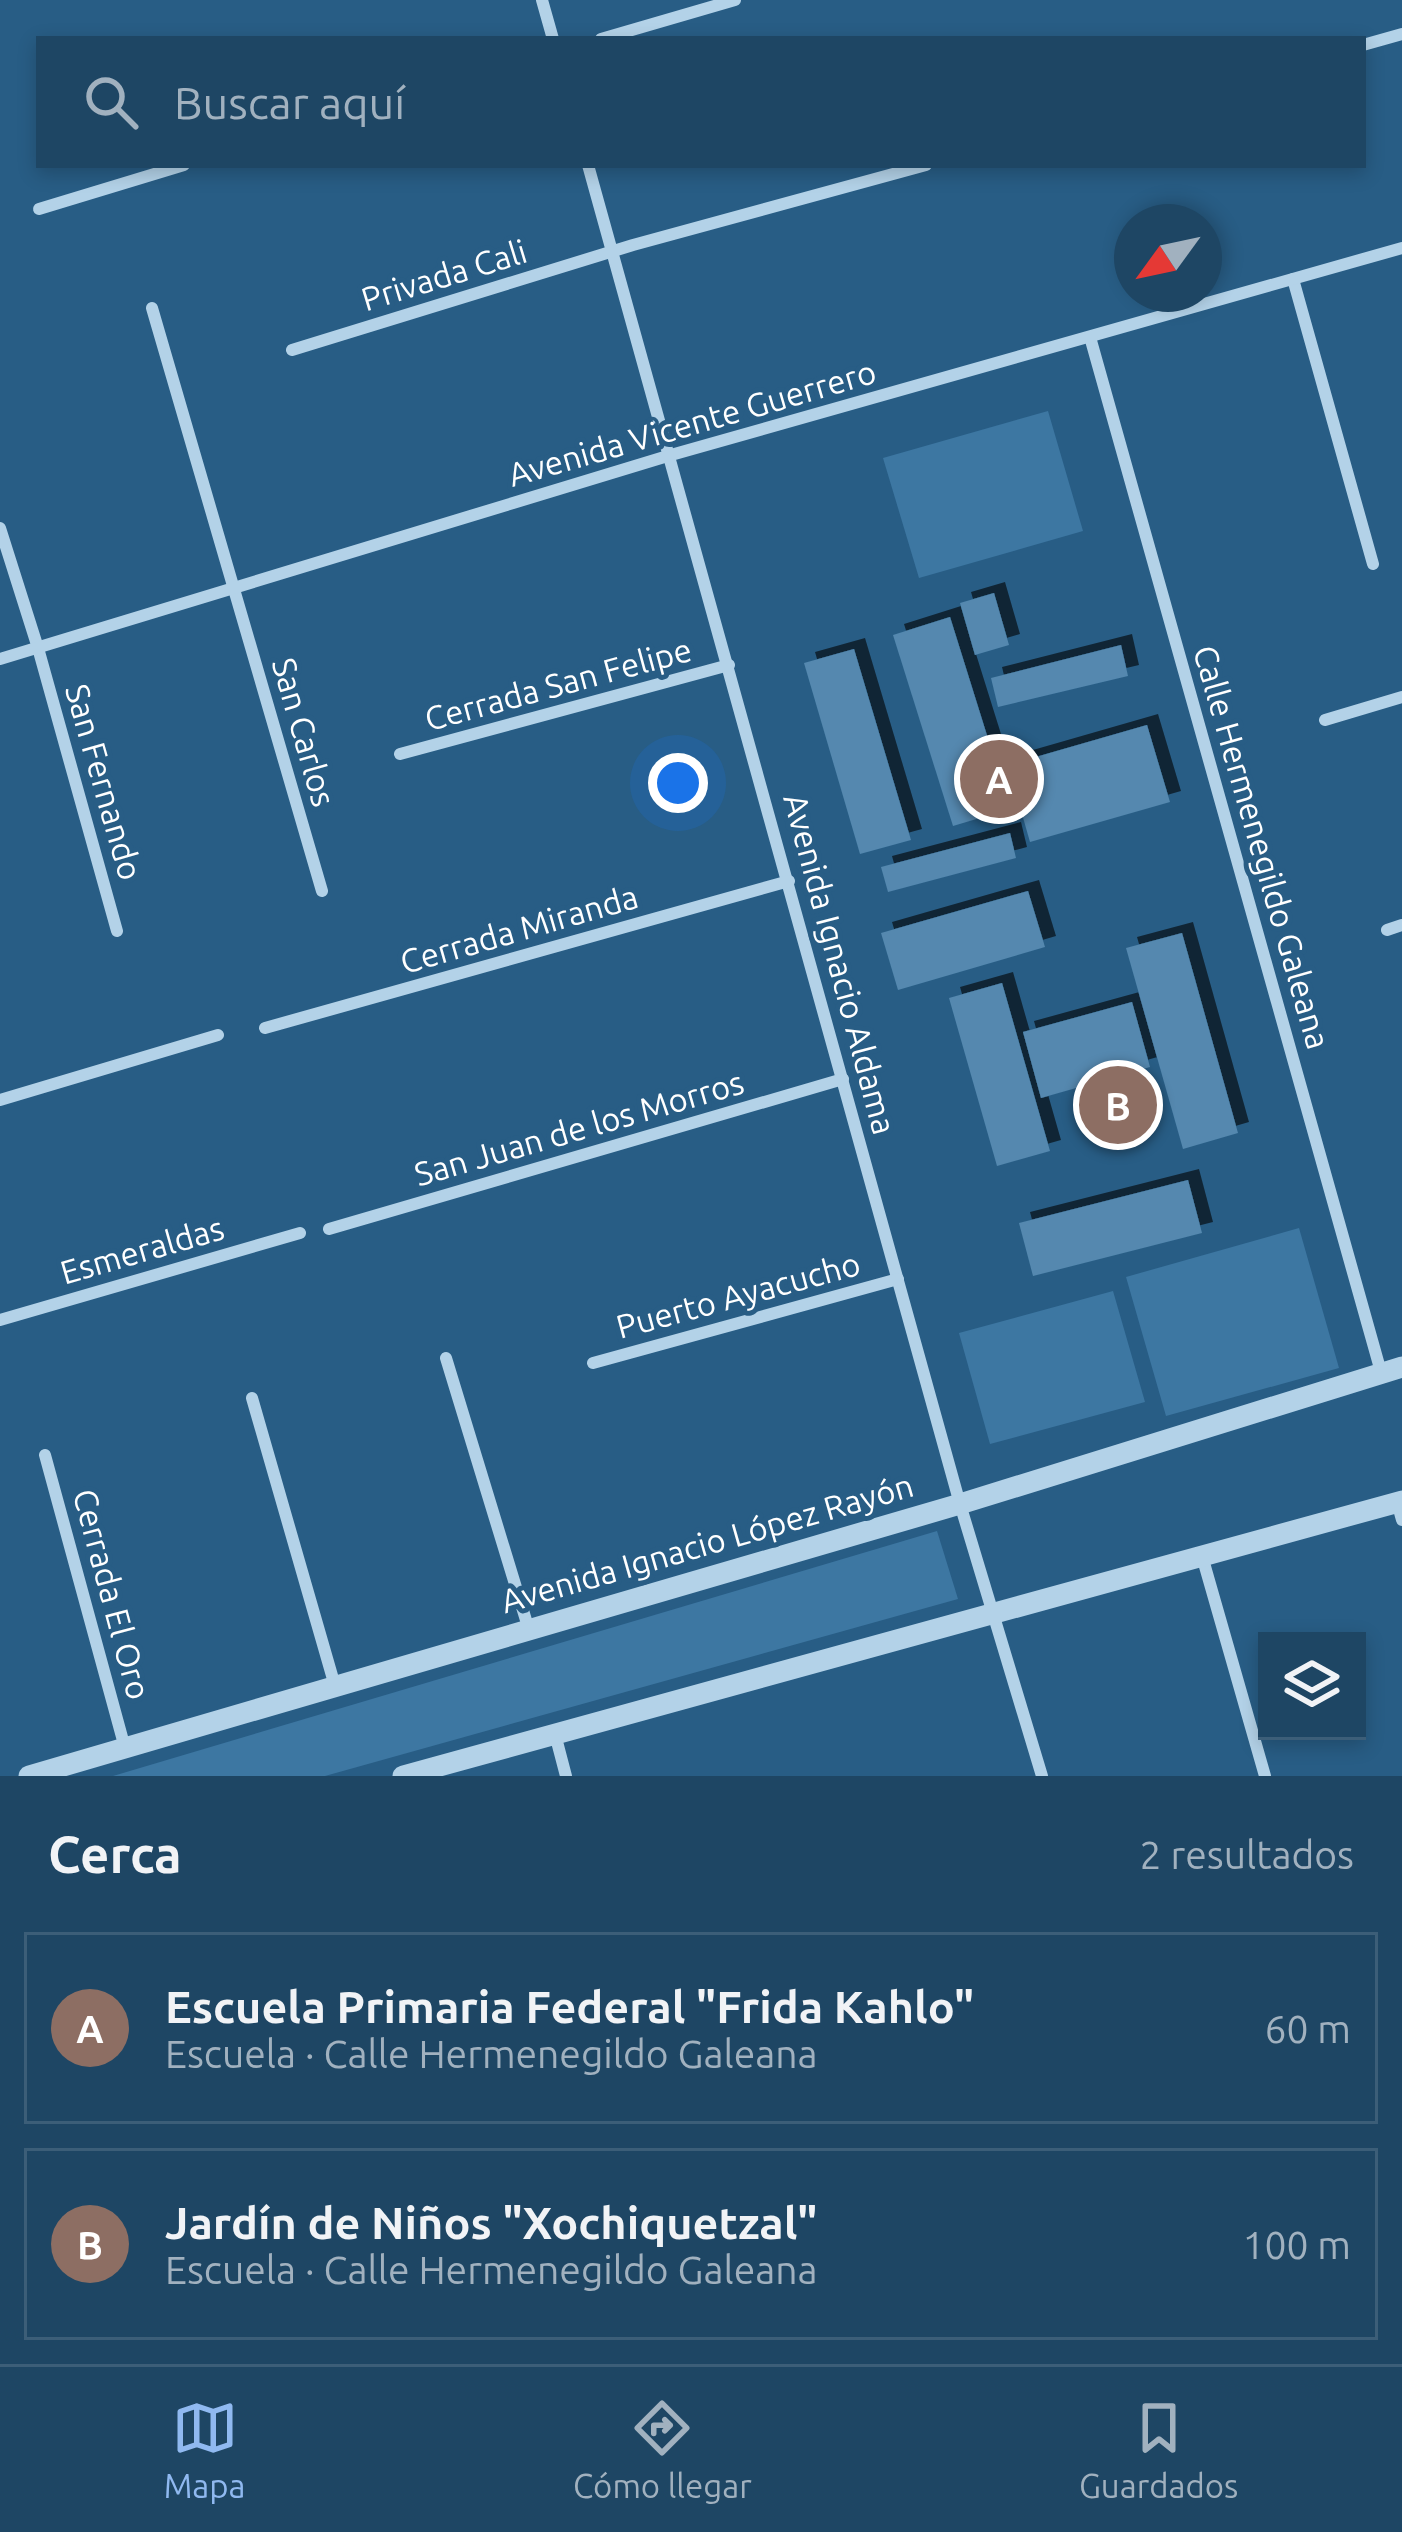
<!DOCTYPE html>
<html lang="es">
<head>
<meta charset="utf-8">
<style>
	:root { --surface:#1e4664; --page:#2b506d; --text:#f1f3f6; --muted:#a1b1bf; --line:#3c5e78; --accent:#90b9f0 }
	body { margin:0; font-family:Ubuntu,sans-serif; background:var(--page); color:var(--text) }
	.controls { position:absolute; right:36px; bottom:36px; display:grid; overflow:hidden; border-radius:0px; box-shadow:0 6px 18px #0003 }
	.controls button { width:108px; height:108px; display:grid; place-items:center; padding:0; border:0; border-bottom:3px solid var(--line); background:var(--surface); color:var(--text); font:60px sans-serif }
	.compass { position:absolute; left:1114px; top:204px; width:108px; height:108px; border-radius:50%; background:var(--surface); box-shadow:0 6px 18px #0003; rotate:237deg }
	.you { position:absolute; left:678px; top:783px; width:42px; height:42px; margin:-30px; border:9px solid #fff; border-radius:50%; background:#1a73e8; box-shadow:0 0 0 18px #1a73e833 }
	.badge { display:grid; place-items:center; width:78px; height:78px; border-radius:50%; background:var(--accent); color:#fff; font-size:39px; font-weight:700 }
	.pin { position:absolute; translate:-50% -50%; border:6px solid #fff; box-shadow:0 3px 12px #0006 }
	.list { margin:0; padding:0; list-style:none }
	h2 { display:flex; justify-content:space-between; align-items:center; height:156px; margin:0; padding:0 48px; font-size:51px }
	h2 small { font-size:39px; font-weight:400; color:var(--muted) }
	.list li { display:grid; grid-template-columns:78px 1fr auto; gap:36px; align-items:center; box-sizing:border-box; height:192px; margin:0 24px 24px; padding:0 24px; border:3px solid var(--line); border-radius:0px }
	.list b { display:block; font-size:45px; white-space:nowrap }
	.list p { margin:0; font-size:39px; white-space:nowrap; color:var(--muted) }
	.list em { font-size:39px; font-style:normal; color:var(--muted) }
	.icon { flex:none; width:66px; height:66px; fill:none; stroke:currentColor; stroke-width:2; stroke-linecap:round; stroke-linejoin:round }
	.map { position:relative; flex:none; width:1402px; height:1776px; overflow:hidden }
	.search { position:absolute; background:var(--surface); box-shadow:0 6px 18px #0003; left:36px; right:36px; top:36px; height:132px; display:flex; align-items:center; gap:30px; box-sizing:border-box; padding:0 42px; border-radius:0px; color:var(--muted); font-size:45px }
	.sheet { height:588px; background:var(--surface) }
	nav { display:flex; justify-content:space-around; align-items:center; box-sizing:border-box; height:168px; border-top:3px solid var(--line); background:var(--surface); font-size:33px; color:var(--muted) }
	nav a { display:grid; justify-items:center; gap:6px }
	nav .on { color:var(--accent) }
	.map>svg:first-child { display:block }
</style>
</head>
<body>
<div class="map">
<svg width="1402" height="1776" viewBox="0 0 1402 1776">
	<defs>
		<filter id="shadow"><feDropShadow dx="11" dy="-11" stdDeviation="0" flood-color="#0009"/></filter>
	</defs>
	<rect width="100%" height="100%" fill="#285d85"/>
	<!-- green -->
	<g fill="#3d77a2">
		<path d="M1048 411 1083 531 919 578 883 458Z"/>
		<path d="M1299 1228 1339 1368 1166 1416 1126 1277Z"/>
		<path d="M1113 1291 1145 1402 990 1444 959 1333Z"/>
		<path d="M937 1531 958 1599 325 1776H113Z"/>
	</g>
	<!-- building -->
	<g fill="#5488af" filter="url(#shadow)">
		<path d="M994 593 1009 645 975 655 960 603Z"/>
		<path d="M950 617 1010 809 953 826 893 635Z"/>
		<path d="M1121 645 1128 676 998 707 991 678Z"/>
		<path d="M854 649 911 840 860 854 804 663Z"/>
		<path d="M1147 725 1170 802 1030 842 1008 765Z"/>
		<path d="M1010 833 1016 858 888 892 881 867Z"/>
		<path d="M1028 891 1045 947 898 990 881 933Z"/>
		<path d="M1182 933 1238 1133 1183 1149 1126 948Z"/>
		<path d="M1002 983 1050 1151 997 1166 949 998Z"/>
		<path d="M1132 1002 1150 1067 1041 1098 1023 1032Z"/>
		<path d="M1188 1180 1202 1233 1033 1276 1019 1223Z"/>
	</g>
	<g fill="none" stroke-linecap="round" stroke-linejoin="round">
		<!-- minor -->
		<g stroke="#b3d2e8" stroke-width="12">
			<path d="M542 0 553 39"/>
			<path d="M601 39 735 0"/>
			<path d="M1363 45 1402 34"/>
			<path d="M588 165 960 1504 1042 1776"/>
			<path d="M39 209 184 165"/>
			<path d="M1293 279 1373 564"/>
			<path d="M152 308 322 891"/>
			<path d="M1090 337 1381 1372"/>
			<path d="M292 350 633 245 926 165"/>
			<path d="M0 528 38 648 117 931"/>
			<path d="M0 659 671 455 1402 248"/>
			<path d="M1325 720 1402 697"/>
			<path d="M400 754 729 665"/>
			<path d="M1387 930 1402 925"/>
			<path d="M265 1028 789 881"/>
			<path d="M0 1100 218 1035"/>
			<path d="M329 1229 843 1079"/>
			<path d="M0 1320 300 1233"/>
			<path d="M446 1358 529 1630"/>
			<path d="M593 1363 898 1279"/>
			<path d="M252 1398 335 1686"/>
			<path d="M45 1455 125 1748"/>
			<path d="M1397 1502 1402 1520"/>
			<path d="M1202 1556 1265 1776"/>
			<path d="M555 1734 566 1776"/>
		</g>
		<!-- tertiary -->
		<g stroke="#b3d2e8" stroke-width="21">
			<path d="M29 1776 960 1504 1402 1367"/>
			<path d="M403 1776 1402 1501"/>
		</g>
	</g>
	<g text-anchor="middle" stroke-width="10" stroke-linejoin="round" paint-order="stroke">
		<!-- street labels -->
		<g font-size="33" fill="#fff" stroke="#285d85">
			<text transform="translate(444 275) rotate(-17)" y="12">Privada Cali</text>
			<text transform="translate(692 423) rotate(-16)" y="12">Avenida Vicente Guerrero</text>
			<text transform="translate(558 684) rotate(-15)" y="12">Cerrada San Felipe</text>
			<text transform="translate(304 732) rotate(74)" y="12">San Carlos</text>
			<text transform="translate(104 782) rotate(74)" y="12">San Fernando</text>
			<text transform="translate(1262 847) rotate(74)" y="12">Calle Hermenegildo Galeana</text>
			<text transform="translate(519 929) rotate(-16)" y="12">Cerrada Miranda</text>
			<text transform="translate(840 964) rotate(75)" y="12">Avenida Ignacio Aldama</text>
			<text transform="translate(579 1128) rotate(-16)" y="12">San Juan de los Morros</text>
			<text transform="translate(142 1250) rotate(-16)" y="12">Esmeraldas</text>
			<text transform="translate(738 1295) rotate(-15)" y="12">Puerto Ayacucho</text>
			<text transform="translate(707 1543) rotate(-16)" y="12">Avenida Ignacio López Rayón</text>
			<text transform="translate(112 1594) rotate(75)" y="12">Cerrada El Oro</text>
		</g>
	</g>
</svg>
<div class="controls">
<button><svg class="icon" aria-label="layers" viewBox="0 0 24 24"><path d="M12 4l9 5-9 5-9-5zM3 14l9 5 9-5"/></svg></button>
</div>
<svg class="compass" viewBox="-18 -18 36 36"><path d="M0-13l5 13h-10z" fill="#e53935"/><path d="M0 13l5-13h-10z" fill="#a1b1bf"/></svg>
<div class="you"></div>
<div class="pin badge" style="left:999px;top:779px;background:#8d6e63">A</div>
<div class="pin badge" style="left:1118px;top:1105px;background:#8d6e63">B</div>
<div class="search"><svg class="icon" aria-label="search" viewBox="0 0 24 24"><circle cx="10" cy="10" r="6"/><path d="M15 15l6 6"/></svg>Buscar aquí</div>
</div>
<section class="sheet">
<h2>Cerca<small>2 resultados</small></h2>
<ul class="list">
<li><span class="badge" style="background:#8d6e63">A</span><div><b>Escuela Primaria Federal &quot;Frida Kahlo&quot;</b><p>Escuela · Calle Hermenegildo Galeana</p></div><em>60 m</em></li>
<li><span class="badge" style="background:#8d6e63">B</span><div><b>Jardín de Niños &quot;Xochiquetzal&quot;</b><p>Escuela · Calle Hermenegildo Galeana</p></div><em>100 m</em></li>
</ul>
</section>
<nav>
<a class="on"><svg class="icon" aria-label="map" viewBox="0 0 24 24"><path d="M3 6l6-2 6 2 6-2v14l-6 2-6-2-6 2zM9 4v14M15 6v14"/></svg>Mapa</a>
<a><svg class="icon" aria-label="directions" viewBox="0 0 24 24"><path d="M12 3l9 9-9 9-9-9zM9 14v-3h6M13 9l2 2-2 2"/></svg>Cómo llegar</a>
<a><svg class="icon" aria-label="saved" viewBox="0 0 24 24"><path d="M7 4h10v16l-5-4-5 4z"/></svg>Guardados</a>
</nav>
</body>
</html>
